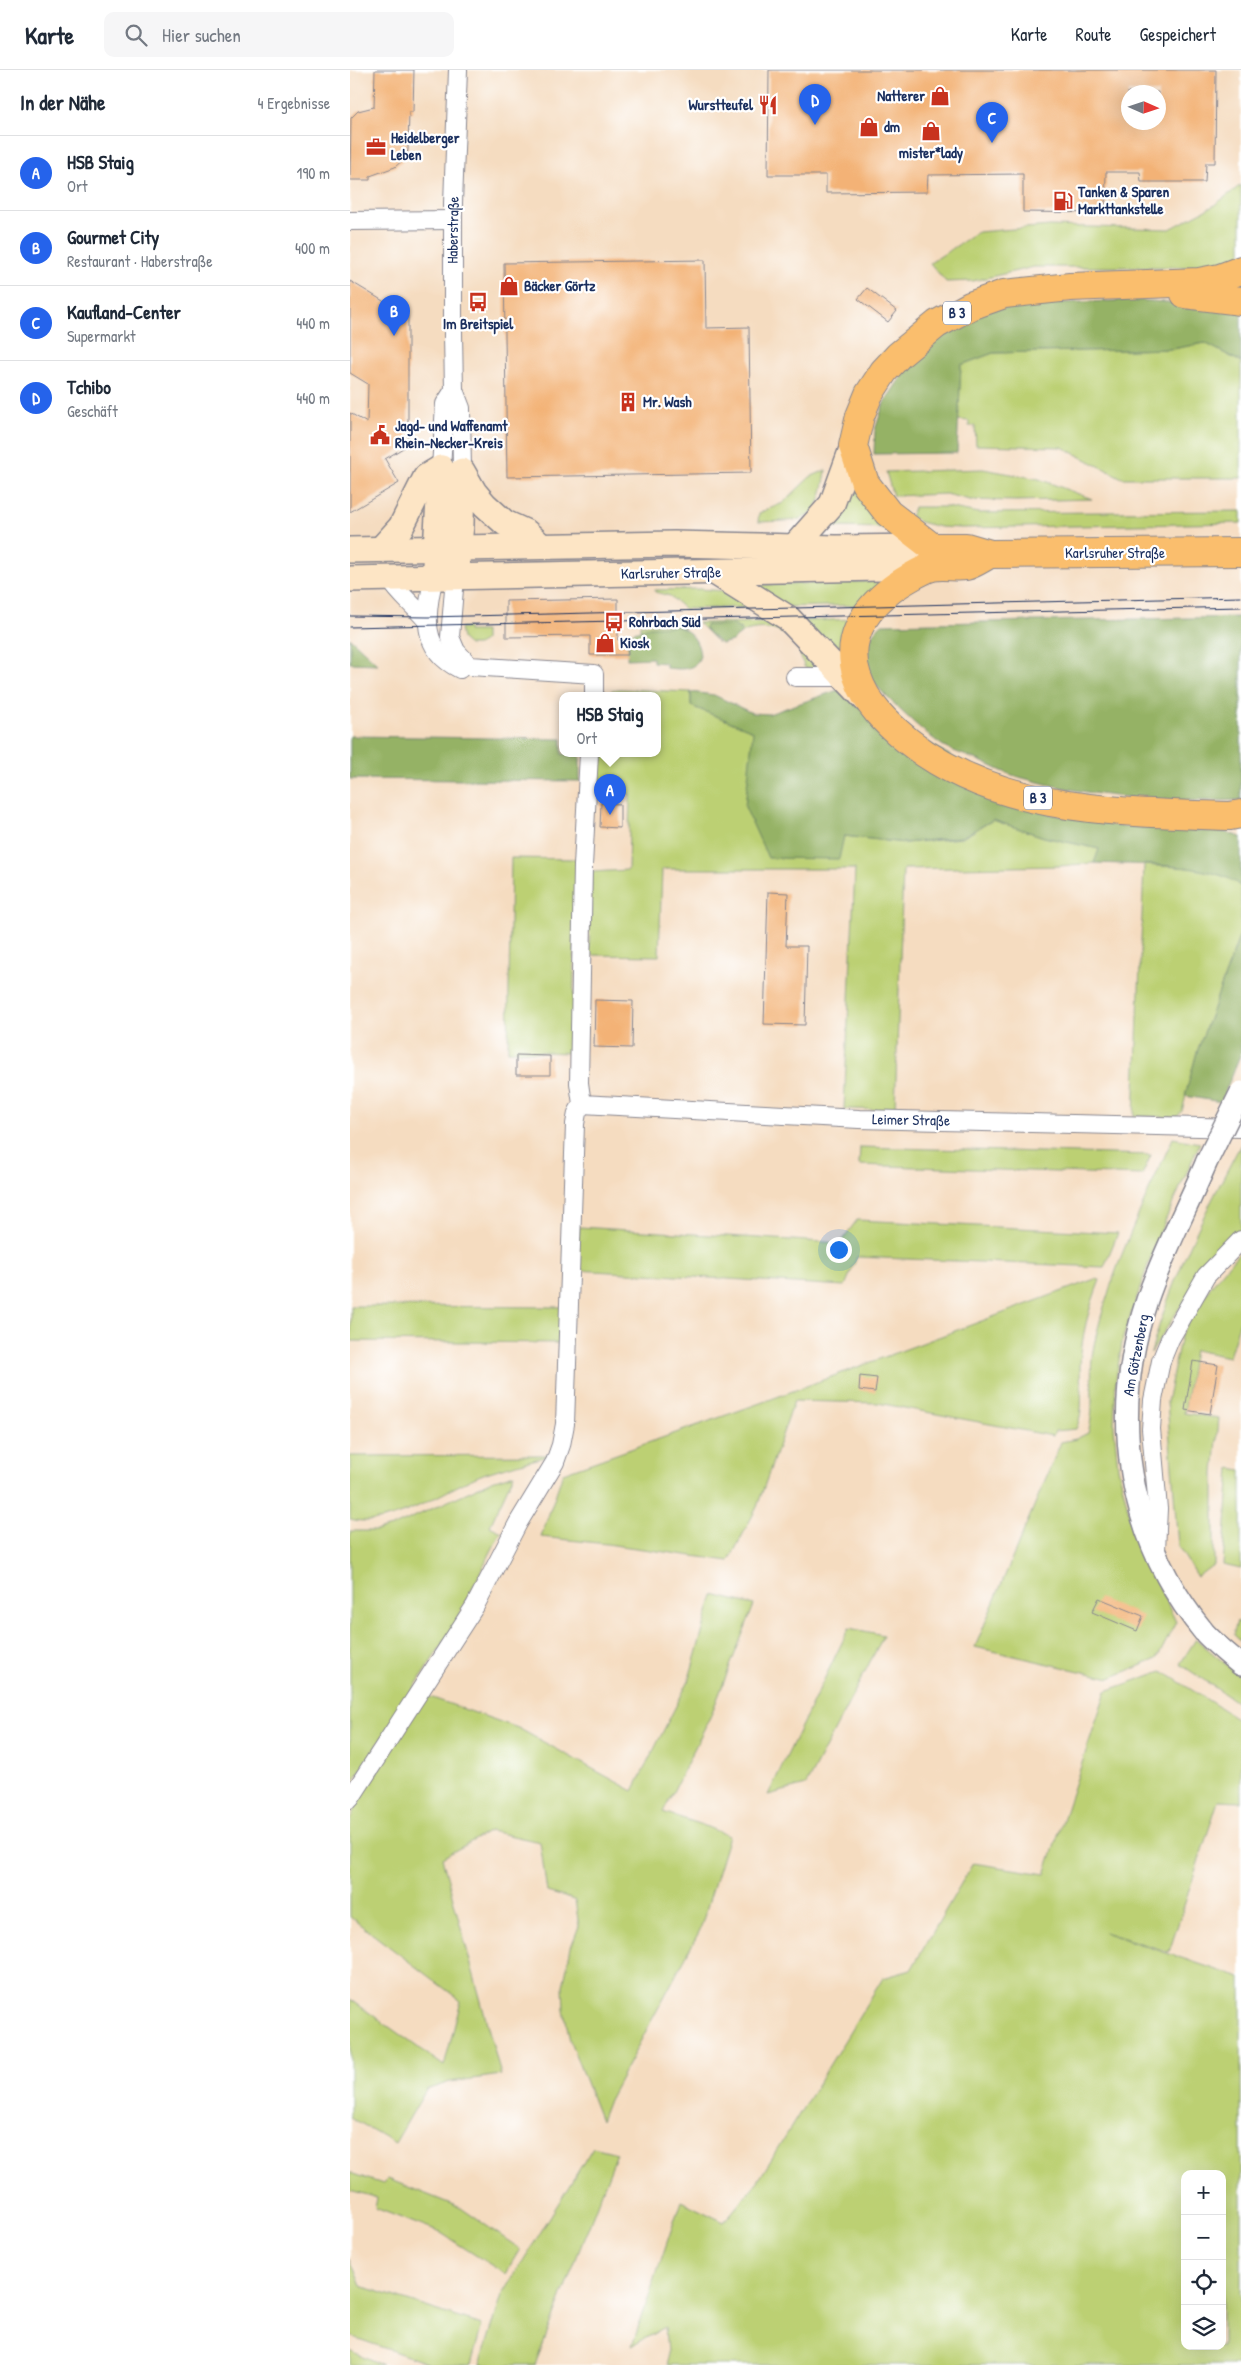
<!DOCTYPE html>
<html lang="de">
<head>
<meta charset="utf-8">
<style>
	:root { --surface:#fff; --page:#f6f6f7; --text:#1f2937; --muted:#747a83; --line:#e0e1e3; --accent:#2563eb }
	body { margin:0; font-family:"Patrick Hand",sans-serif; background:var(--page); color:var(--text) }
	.controls { position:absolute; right:15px; bottom:15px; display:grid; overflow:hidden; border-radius:10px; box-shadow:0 5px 20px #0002 }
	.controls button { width:45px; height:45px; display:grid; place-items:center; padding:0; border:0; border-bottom:1px solid var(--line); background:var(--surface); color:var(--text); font:25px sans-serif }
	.compass { position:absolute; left:771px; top:15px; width:45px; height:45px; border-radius:50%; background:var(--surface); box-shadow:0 5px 20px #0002; rotate:93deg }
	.you { position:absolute; left:488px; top:1179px; width:18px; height:18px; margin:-12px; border:4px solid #fff; border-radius:50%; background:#1a73e8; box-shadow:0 0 0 8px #1a73e833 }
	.badge { display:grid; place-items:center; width:32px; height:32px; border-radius:50%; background:var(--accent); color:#fff; font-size:16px; font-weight:700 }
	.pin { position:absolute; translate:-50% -41px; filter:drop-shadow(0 1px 2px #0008) }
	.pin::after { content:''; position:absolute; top:26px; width:18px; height:15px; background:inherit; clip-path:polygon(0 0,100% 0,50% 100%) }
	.popup { position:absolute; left:209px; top:622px; width:102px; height:65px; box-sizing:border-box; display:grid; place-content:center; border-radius:10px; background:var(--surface); filter:drop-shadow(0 1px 4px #0005); font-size:16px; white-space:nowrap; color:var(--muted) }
	.popup b { font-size:19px; color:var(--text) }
	.popup::after { content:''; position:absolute; left:50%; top:100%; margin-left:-10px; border:10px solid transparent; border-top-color:var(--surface) }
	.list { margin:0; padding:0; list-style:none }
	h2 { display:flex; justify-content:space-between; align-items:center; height:65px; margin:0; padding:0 20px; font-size:21px }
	h2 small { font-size:16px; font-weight:400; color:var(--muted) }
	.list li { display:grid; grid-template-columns:32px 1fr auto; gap:15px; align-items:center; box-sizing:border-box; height:75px; padding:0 20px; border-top:1px solid var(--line) }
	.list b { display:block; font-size:19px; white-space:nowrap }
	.list p { margin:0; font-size:16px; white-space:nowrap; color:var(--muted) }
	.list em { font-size:16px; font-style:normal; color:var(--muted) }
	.icon { flex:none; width:28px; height:28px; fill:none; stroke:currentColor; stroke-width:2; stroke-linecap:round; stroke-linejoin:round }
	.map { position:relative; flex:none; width:891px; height:2295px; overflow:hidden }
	header { display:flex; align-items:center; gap:30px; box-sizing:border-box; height:70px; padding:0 25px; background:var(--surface); border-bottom:1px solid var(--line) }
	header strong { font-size:24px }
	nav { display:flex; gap:28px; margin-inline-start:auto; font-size:18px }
	.search { width:350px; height:45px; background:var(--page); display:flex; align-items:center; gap:12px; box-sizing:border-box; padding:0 18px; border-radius:10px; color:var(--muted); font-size:19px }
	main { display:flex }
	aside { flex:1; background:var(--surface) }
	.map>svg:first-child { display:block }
</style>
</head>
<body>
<header>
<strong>Karte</strong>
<div class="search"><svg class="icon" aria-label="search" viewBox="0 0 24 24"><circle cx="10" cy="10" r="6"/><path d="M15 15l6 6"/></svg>Hier suchen</div>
<nav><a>Karte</a><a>Route</a><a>Gespeichert</a></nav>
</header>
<main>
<aside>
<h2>In der Nähe<small>4 Ergebnisse</small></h2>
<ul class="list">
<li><span class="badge">A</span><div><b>HSB Staig</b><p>Ort</p></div><em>190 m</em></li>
<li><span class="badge">B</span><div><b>Gourmet City</b><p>Restaurant · Haberstraße</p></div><em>400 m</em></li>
<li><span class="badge">C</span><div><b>Kaufland-Center</b><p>Supermarkt</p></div><em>440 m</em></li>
<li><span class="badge">D</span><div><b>Tchibo</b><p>Geschäft</p></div><em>440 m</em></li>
</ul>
</aside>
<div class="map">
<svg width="891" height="2295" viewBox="0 0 891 2295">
	<rect width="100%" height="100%" fill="#fff"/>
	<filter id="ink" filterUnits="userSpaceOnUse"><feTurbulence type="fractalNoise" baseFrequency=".02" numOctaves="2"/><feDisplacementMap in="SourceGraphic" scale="10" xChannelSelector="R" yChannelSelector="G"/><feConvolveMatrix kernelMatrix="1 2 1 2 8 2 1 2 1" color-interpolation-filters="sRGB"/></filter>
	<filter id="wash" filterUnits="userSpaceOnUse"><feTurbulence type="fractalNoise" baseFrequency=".0096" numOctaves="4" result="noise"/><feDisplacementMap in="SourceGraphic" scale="20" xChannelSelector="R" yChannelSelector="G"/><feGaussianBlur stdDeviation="1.12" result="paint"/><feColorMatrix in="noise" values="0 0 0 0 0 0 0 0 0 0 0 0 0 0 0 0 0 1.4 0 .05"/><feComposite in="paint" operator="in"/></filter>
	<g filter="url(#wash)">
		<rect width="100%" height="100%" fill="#f5dcc0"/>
		<!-- green -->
		<g fill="#bcd073" stroke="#6c8068" fill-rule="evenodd">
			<path d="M891 115V186L849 197H684L623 211 596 212 580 193 628 162 700 156 820 159 863 136Z"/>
			<path d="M855 273 891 292V408H772L712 377 626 375 625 356H619V351L608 350 611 295 643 283 822 279Z"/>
			<path d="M633 399 689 409 742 429 666 431 620 430 596 424 543 426 536 402Z"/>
			<path d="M476 400C469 455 456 450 408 452L409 443 433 433 460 407Z"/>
			<path d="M504 407 543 458 479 457 495 436Z"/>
			<path d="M564 437H597L628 443 891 441V453L612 458 590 457 570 452 561 446Z"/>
			<path d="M539 511 517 535 436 537 403 515Z"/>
			<path d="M349 519 376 521 408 537 335 539 320 526 305 522V520Z"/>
			<path d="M507 549 494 592 453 551Z"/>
			<path d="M428 552 471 599 455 598C451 591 451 583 447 576 434 558 412 555 393 562L390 558 362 567 368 573 348 553Z"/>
			<path d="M290 554H325L335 558 325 556 290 559Z"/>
			<path d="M110 558H118V561H135V570L128 575H119L112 569Z"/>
			<path d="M269 619 341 622V636L404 661 395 737 494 766 555 773 612 768 643 750 694 767 750 779 744 793 710 796 553 799 545 1040 494 1039 505 799H312L309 886 239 885 241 802 278 800 280 724 242 722 247 684H308V626H257L262 620Z"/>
			<path d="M161 788 227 789 222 983 158 981Z"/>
			<path d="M794 795C824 798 868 794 891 817V862L847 982 832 1041 827 1047 784 1046Z"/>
			<path d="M823 1068 850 1073 807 1169 773 1268 766 1309 764 1356 768 1397 785 1467 826 1552 807 1589 760 1608 625 1577 711 1372 726 1369 738 1363C747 1334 737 1304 744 1275 760 1203 792 1135 823 1068Z"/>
			<path d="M891 1074V1161L851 1204 801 1283C822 1206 854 1144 891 1074Z"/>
			<path d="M510 1077 801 1085 792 1105 509 1095Z"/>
			<path d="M507 1150 768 1163 754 1197 507 1187 495 1216 227 1200 229 1157 490 1173Z"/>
			<path d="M891 1180V1248L879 1287 844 1280 834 1343 869 1348 864 1403V1494L847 1507 828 1476 817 1332 831 1265 861 1216Z"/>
			<path d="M745 1209 750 1210C739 1238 731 1266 730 1297 730 1318 735 1340 726 1359L705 1361 703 1366 528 1333 444 1331 407 1437 379 1491 257 1474 191 1467 213 1403 416 1331Z"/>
			<path d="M1 1236 215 1237 213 1273 1 1271Z"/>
			<path d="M202 1385C180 1391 157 1396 136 1403 97 1417 42 1461 0 1449V1386Z"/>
			<path d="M880 1398 891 1400V1499L873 1495Z"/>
			<path d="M164 1404 140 1456 151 1462 100 1562 0 1717V1461H26L42 1457 142 1411Z"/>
			<path d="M363 1525 404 1535 361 1645 313 1742 350 1754 379 1766 350 1860 259 2030 251 2051 220 1971 214 1940 213 1916 221 1877 229 1856 225 1830 197 1822 190 1772 140 1761 92 1788 151 2005 100 2012 76 2020 45 2073 0 2047V1929L94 1996 111 1931 0 1847V1750L5 1738 74 1625 168 1658 283 1721 338 1612Z"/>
			<path d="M887 1551 891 1555V1572L883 1565Z"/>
			<path d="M499 1558 534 1565 456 1715 418 1725Z"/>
			<path d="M846 1569 891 1607V1635L830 1594Z"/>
			<path d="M812 1601 891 1651V1732L868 1731 819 1882 754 1862 891 1908V2295H318L315 2257 282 2276 331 2131 374 2152 408 2111 533 1908 561 1900 623 1793 695 1804 756 1621ZM835 2104H872V2276H835Z"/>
			<path d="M243 2077 267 2083 185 2295H130L152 2225Z"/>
			<path d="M0 2103 33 2114 38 2109 111 2138 170 2179 155 2204 91 2163 25 2138 27 2128 0 2120Z"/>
			<path d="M0 2189 11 2216 132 2255 121 2295H83L0 2266Z"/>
			<path d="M0 2280 32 2295H0Z"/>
		</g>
		<!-- forest -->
		<g fill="#95b265" stroke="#587062">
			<path d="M786 230 871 236 891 242V292L855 273 822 279 643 283 611 295 607 383 524 384 525 360 534 333 556 300 578 275 628 242 680 234Z"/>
			<path d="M891 547V730C817 733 744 728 673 708 658 705 644 697 630 691 618 686 603 682 592 675 572 661 552 642 535 625 511 600 506 579 532 554Z"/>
			<path d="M356 555H384L393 562 382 571 371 574 355 559Z"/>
			<path d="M325 556C341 560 349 571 350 586 345 602 330 599 316 598V593L303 592V588L277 589 278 564 299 557Z"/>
			<path d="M0 568 28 594 0 593Z"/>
			<path d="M488 620 700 744 768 756 874 762 891 767V817C867 792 781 795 744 793L749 779 694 767 643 750 612 767 555 773 494 766 489 789 418 788 395 737 403 661 341 636V622L364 625 402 643 419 644Z"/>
			<path d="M0 666 212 669V684H230V711L0 709Z"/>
			<path d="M891 862V983L871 1032 835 1026 847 982Z"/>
		</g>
		<g id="blocks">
			<!-- building -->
			<g fill="#f3b276" fill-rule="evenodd">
				<path d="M25 0H64L63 42H59L58 80 56 87 45 97 20 106V110H0L1 48 8 41 24 37Z"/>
				<path d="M419 0H866L865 93H856L855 112H791L790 102H756L755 143 673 142V104L578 105 577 122 476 123V105H418ZM778 22H808V52H778Z"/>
				<path d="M355 190 356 258 399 257 401 403 157 407 154 193Z"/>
				<path d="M0 211 58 246V375L35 389 49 413 0 442V343L17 353 18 314 0 303Z"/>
				<path d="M517 218 547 241 538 252 508 229Z"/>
				<path d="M268 529V570L277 569 278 585H240V566L156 567V531Z"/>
				<path d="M251 733 270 734V758L250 757Z"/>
				<path d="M418 822 438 823 436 876H457L455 955 414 954Z"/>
				<path d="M245 930 283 931 282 978 244 977Z"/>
				<path d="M166 985 200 986V1005H166Z"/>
				<path d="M843 1291 868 1295 860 1344 835 1340Z"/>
				<path d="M510 1306 527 1308 525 1322 509 1320Z"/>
				<path d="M749 1528 793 1546 787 1561 742 1542Z"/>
			</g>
		</g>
	</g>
	<g filter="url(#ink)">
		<use href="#blocks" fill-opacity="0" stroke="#88868f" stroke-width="1"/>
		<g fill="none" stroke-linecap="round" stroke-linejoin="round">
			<defs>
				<g id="minor">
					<path d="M108 0 103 133V264L104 320 111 338 112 401"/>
					<path d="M0 151 103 150"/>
					<path d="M91 398 95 334 104 320"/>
					<path d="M84 507C75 544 70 580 110 599"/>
					<path d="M105 507 100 567 106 581 120 596 244 604V626"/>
					<path d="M39 508C49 525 65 536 78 552"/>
					<path d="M445 607H493"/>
					<path d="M232 1034 509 1049 891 1058"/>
					<path d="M806 1480 808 1439 801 1359 803 1330 811 1291 820 1269 856 1206 891 1170"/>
					<path d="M0 1729 125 1536 168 1453 205 1392 211 1375 215 1354 225 1054 227 1043 232 1034 229 1013 233 796 239 684"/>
				</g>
				<path id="tertiary" d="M857 1091C838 1136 812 1185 797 1230 759 1345 776 1467 854 1562 865 1574 879 1585 891 1595"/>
				<g id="secondary">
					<path d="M112 401 124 422 135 435 155 453 177 463 190 475"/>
					<path d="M444 477 482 434 503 376"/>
					<path d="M31 479 51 457 76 407 91 398"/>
					<path d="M0 480 324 474 486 478 582 477"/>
					<path d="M107 492 111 455 112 403"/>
					<path d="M85 495 91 398"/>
					<path d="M366 503 438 548 517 631"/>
					<path d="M0 509 581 497"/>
				</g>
				<g id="primary">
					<path d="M891 200 870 208 849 212 720 217 654 224 620 236 587 254 549 285 534 301 519 324 510 346 503 376 515 413 538 443 582 477H616L640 484 891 482"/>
					<path d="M835 224 891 231"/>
					<path d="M640 484C632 488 624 494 616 496 605 498 593 494 582 497 573 499 550 513 542 519 513 541 495 570 507 606 516 634 536 653 558 671 648 743 770 742 880 746L891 744"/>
				</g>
			</defs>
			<!-- minor casing -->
			<use href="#minor" stroke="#88868f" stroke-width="20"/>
			<!-- tertiary casing -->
			<use href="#tertiary" stroke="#88868f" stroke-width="24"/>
			<!-- secondary casing -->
			<use href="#secondary" stroke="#88868f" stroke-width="28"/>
			<!-- primary casing -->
			<use href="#primary" stroke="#88868f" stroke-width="30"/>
			<!-- minor -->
			<use href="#minor" stroke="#fff" stroke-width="18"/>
			<!-- tertiary -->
			<use href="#tertiary" stroke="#fff" stroke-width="21"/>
			<!-- secondary -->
			<use href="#secondary" stroke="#fde5c5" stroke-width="25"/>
			<!-- primary -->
			<use href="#primary" stroke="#fabe6d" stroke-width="28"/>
			<!-- tram -->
			<g stroke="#1b2f5e" stroke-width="1">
				<path d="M0 546 78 547 891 527"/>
				<path d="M0 557 891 537"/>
			</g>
			<defs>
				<path id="tertiary-bridge" d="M857 1091 891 1022"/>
			</defs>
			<!-- tertiary-bridge casing -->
			<use href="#tertiary-bridge" stroke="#88868f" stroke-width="24" stroke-linecap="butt"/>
			<!-- tertiary-bridge -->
			<use href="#tertiary-bridge" stroke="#fff" stroke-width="21"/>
		</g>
	</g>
	<!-- icons -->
	<defs>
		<symbol id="shop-bare" viewBox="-9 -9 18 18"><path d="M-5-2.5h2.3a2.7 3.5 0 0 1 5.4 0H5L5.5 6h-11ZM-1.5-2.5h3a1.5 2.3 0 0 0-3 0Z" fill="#c8321e" stroke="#fff" stroke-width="2.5" paint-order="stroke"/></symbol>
		<symbol id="restaurant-bare" viewBox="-9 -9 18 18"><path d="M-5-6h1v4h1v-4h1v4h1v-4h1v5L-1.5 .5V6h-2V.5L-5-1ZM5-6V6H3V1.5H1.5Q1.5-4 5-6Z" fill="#c8321e" stroke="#fff" stroke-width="2.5" paint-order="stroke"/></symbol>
		<symbol id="office-bare" viewBox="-9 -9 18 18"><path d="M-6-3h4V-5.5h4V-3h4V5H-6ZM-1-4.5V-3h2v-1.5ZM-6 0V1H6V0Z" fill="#c8321e" stroke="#fff" stroke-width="2.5" paint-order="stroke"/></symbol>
		<symbol id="fuel-bare" viewBox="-9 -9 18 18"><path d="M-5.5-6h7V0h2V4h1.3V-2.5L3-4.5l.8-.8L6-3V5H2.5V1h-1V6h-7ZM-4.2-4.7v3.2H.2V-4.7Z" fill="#c8321e" stroke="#fff" stroke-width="2.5" paint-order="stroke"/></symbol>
		<symbol id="bus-bare" viewBox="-9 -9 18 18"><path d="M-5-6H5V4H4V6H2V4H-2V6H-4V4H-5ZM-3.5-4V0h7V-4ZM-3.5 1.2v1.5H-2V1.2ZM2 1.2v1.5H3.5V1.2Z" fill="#c8321e" stroke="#fff" stroke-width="2.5" paint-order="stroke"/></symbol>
		<symbol id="building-bare" viewBox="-9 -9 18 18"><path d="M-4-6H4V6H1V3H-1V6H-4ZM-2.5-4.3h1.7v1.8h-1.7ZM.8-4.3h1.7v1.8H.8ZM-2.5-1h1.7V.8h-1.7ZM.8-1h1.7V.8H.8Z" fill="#c8321e" stroke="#fff" stroke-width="2.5" paint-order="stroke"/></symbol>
		<symbol id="civic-bare" viewBox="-9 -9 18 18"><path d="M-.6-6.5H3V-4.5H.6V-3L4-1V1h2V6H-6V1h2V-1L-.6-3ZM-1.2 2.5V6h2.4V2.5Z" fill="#c8321e" stroke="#fff" stroke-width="2.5" paint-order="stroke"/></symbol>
	</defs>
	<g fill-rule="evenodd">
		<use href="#shop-bare" x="576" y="12" width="28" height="28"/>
		<use href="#restaurant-bare" x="404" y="21" width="28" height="28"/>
		<use href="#shop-bare" x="505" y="43" width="28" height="28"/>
		<use href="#shop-bare" x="567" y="47" width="28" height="28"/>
		<use href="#office-bare" x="12" y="63" width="28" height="28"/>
		<use href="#fuel-bare" x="699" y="117" width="28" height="28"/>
		<use href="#shop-bare" x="145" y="202" width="28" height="28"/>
		<use href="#bus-bare" x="114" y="218" width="28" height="28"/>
		<use href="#building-bare" x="264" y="318" width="28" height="28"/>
		<use href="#civic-bare" x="16" y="351" width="28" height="28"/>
		<use href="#bus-bare" x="250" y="538" width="28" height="28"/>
		<use href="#shop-bare" x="241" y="559" width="28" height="28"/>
	</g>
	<g text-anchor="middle" stroke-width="4.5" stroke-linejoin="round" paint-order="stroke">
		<!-- shield labels -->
		<g fill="#fff" stroke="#5f6d8e" stroke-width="1">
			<rect x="593" y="231.5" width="28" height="23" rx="4"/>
			<rect x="674" y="716.5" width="28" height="23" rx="4"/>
		</g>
		<g font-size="14" font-weight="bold" fill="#1b2f5e">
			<text x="607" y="248">B 3</text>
			<text x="688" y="733">B 3</text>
		</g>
		<!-- poi labels -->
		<g font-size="15" font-weight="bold" fill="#1b2f5e" stroke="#fff" text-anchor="start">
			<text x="575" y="31" text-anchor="end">Natterer</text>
			<text x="403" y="40" text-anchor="end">Wurstteufel</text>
			<text x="534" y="62">dm</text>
			<text x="41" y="73">Heidelberger<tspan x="41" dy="17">Leben</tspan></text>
			<text x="581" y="88" text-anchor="middle">mister*lady</text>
			<text x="728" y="127">Tanken &amp; Sparen<tspan x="728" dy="17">Markttankstelle</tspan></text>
			<text x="174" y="221">Bäcker Görtz</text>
			<text x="128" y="259" text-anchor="middle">Im Breitspiel</text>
			<text x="293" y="337">Mr. Wash</text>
			<text x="45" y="361">Jagd- und Waffenamt<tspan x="45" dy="17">Rhein-Necker-Kreis</tspan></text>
			<text x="279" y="557">Rohrbach Süd</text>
			<text x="270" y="578">Kiosk</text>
		</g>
		<!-- street labels -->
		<g font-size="15" fill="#1b2f5e" stroke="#fff">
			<text transform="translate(103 160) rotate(-89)" y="5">Haberstraße</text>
			<text x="765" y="488">Karlsruher Straße</text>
			<text transform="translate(321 503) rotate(-1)" y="5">Karlsruher Straße</text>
			<text transform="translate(561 1050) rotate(1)" y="5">Leimer Straße</text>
			<text transform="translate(786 1285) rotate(-79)" y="5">Am Götzenberg</text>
		</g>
	</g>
</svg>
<div class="controls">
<button>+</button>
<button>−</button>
<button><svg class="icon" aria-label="locate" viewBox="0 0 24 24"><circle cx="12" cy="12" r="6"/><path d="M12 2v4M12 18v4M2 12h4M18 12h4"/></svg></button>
<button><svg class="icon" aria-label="layers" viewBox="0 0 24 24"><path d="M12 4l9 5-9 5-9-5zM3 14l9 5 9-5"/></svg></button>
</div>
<svg class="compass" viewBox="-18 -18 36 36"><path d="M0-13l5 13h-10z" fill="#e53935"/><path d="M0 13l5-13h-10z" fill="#747a83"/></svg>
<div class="you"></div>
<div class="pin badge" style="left:260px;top:745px">A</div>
<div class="popup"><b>HSB Staig</b>Ort</div>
<div class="pin badge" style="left:44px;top:266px">B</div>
<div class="pin badge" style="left:642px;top:73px">C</div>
<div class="pin badge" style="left:465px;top:55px">D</div>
</div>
</main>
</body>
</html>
